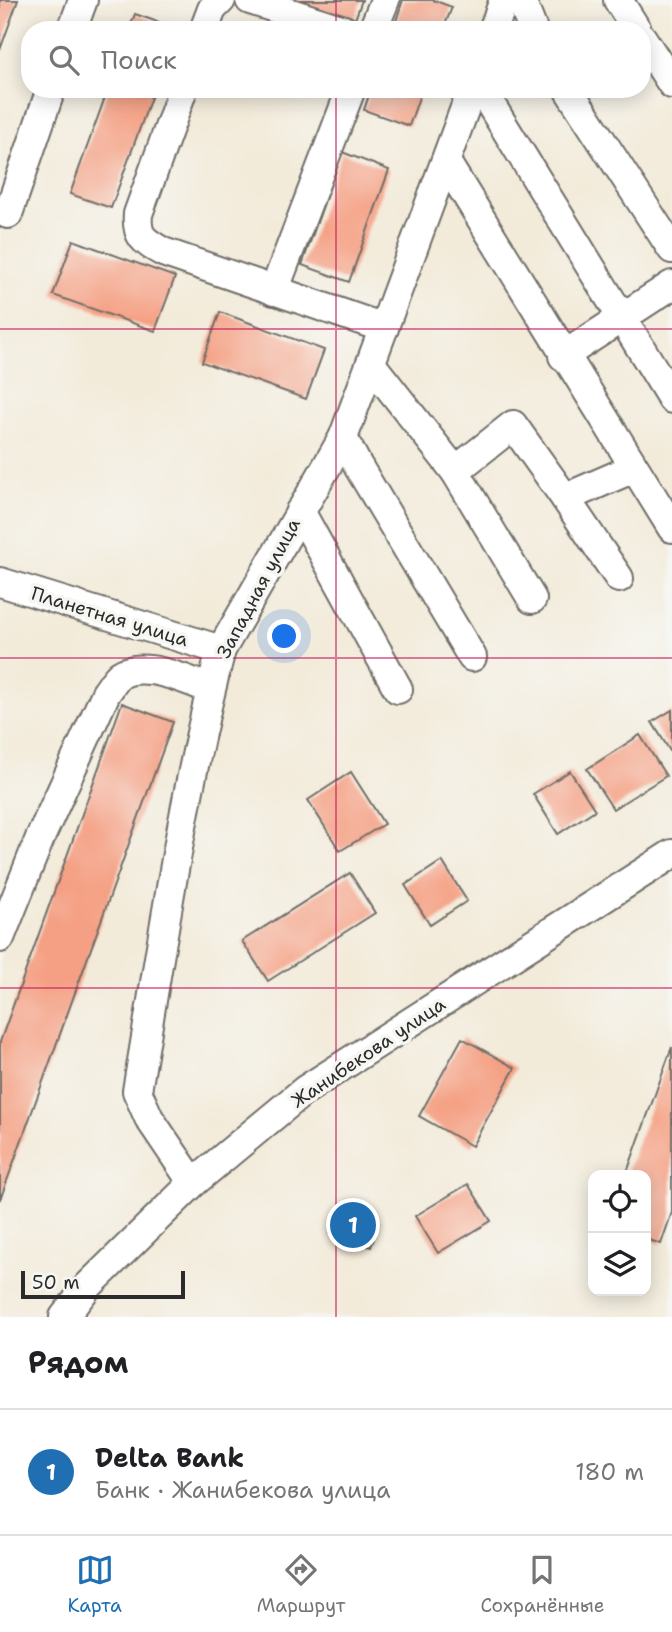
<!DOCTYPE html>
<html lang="ru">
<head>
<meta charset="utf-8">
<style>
	:root { --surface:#fff; --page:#f2f2f2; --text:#202124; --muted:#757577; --line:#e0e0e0; --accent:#1f6fb2 }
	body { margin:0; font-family:"Shantell Sans",sans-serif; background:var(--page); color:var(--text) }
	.controls { position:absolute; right:21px; bottom:21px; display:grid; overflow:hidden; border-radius:14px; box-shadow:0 4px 18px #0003 }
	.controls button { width:63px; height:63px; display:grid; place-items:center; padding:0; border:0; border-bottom:2px solid var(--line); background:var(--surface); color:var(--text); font:35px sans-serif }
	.scale { position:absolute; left:21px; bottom:18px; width:164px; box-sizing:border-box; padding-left:7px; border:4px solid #2b2b2b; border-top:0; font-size:19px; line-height:24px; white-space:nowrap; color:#2b2b2b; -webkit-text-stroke:5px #f6f6f2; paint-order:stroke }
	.you { position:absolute; left:285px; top:637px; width:24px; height:24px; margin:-18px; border:5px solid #fff; border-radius:50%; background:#1a73e8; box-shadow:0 0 0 10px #1a73e833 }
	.badge { display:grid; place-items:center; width:46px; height:46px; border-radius:50%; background:var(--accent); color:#fff; font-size:23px; font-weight:700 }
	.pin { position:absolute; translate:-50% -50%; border:4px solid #fff; box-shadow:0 2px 7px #0006 }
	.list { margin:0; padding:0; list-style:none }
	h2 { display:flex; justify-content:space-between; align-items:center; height:91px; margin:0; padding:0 28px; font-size:30px }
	h2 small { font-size:23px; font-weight:400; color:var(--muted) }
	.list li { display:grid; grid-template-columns:46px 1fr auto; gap:21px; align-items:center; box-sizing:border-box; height:126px; padding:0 28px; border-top:2px solid var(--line) }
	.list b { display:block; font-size:26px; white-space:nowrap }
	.list p { margin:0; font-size:23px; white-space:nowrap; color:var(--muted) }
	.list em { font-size:23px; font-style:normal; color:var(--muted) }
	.icon { flex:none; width:38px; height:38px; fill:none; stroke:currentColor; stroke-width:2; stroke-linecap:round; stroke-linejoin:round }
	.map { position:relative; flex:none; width:672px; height:1317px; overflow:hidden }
	.search { position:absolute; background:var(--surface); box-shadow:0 4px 18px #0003; left:21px; right:21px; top:21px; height:77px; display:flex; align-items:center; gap:18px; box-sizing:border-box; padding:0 24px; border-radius:28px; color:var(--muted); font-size:26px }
	.sheet { height:217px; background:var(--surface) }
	nav { display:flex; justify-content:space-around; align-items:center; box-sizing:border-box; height:98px; border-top:2px solid var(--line); background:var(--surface); font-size:19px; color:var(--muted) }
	nav a { display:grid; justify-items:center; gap:4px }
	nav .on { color:var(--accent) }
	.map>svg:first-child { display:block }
</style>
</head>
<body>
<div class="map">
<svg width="672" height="1317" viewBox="0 0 672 1317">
	<rect width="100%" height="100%" fill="#f6f6f2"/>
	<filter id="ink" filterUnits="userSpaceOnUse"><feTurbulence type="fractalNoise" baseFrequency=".0143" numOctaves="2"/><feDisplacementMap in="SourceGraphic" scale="14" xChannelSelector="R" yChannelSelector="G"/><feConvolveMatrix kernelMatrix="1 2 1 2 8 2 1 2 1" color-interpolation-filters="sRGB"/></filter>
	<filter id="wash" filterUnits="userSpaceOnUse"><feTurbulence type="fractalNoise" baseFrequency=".00686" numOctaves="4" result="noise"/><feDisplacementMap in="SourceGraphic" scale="28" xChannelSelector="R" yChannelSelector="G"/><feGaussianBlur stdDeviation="1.57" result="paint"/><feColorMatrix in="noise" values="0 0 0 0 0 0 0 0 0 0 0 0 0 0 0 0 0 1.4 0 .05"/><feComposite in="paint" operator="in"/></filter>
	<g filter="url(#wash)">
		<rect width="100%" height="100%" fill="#f3ebda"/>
		<g id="blocks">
			<!-- building -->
			<g fill="#f5a084">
				<path d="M0 0H18L0 50Z"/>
				<path d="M293 0H362L354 22Z"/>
				<path d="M403 0H433L452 7 443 30H393Z"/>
				<path d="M135 14 178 29V30H129Z"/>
				<path d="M108 89H154L111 208 70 194Z"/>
				<path d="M371 89H422L409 126 364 110Z"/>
				<path d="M342 152 389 170 349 282 302 265Z"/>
				<path d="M73 240 175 277 155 331 53 295Z"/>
				<path d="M220 312 324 350 306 399 202 362Z"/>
				<path d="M122 703 173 722 0 1200V1042Z"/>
				<path d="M672 710V754L652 722Z"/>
				<path d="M640 735 666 776 613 809 587 769Z"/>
				<path d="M570 771 595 810 558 834 533 794Z"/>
				<path d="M351 772 384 824 340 851 308 800Z"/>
				<path d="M442 861 467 901 430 925 405 885Z"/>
				<path d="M350 873 375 913 268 981 242 941Z"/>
				<path d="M462 1038 515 1068 472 1146 419 1116Z"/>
				<path d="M672 1047V1212L661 1244 646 1239V1175H626Z"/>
				<path d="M468 1184 491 1221 438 1253 415 1216Z"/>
				<path d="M338 1209 379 1223 371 1247 330 1234Z"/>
			</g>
		</g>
	</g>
	<g filter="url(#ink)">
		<use href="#blocks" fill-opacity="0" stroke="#716e68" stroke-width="2"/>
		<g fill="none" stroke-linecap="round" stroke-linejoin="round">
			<defs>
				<g id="minor">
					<path d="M250 0 344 30"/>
					<path d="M521 0 533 30"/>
					<path d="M618 0 637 30"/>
					<path d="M72 30 83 0"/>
					<path d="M204 30 212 9 221 0"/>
					<path d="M373 30 385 0"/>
					<path d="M493 30 504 0"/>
					<path d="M642 38 672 84"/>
					<path d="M183 89 138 214C136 237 144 241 163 252L384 328"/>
					<path d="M481 89 672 399"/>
					<path d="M568 89 672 249"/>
					<path d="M446 162 672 528"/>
					<path d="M8 214 51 89"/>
					<path d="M274 291 351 89"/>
					<path d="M563 356 672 285"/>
					<path d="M371 364 455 471"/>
					<path d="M343 438 358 466 472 657"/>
					<path d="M565 498 619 578"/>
					<path d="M300 511 398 689"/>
					<path d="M0 582 221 650"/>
					<path d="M532 599 455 471 513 425 565 498 634 468"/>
					<path d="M0 938 40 838 106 693C110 688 115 679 120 675 143 660 188 680 210 689"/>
					<path d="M193 1183 149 1118 137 1091C162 944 183 794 221 650L343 438 472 89"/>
					<path d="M64 1317 88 1286 193 1183 305 1090 672 854"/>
				</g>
			</defs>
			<!-- minor casing -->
			<use href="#minor" stroke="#716e68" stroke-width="32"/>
			<!-- minor -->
			<use href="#minor" stroke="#fff" stroke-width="28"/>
		</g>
	</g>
	<!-- grid -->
	<path fill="none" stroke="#c2185b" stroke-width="2" stroke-opacity="0.55" d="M336 0V30M336 89V1317M0 329H672M0 658H672M0 988H672"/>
	<g text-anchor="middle" stroke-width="7" stroke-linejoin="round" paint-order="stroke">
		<!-- street labels -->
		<g font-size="19" fill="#2b2b2b" stroke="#f6f6f2">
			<text transform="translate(258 588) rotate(-62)" y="7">Западная улица</text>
			<text transform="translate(110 616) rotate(17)" y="7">Планетная улица</text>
			<text transform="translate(368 1052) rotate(-34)" y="7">Жанибекова улица</text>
		</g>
	</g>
</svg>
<div class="controls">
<button><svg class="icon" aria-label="locate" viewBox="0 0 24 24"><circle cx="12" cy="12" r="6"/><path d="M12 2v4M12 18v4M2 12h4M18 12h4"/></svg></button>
<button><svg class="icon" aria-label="layers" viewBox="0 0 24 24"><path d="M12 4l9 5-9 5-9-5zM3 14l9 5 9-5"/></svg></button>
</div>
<div class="scale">50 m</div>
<div class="you"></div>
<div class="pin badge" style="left:353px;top:1225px">1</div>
<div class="search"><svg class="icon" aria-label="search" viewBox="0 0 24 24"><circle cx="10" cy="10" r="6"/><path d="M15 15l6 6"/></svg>Поиск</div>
</div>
<section class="sheet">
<h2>Рядом<small></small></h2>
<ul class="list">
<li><span class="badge">1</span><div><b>Delta Bank</b><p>Банк · Жанибекова улица</p></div><em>180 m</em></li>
</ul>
</section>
<nav>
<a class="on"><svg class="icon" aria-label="map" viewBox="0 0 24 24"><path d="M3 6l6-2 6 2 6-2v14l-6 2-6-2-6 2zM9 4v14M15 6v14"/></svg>Карта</a>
<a><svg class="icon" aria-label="directions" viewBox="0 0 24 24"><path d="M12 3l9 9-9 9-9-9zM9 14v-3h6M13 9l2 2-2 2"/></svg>Маршрут</a>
<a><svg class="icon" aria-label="saved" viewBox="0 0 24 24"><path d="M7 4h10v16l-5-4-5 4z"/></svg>Сохранённые</a>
</nav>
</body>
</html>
